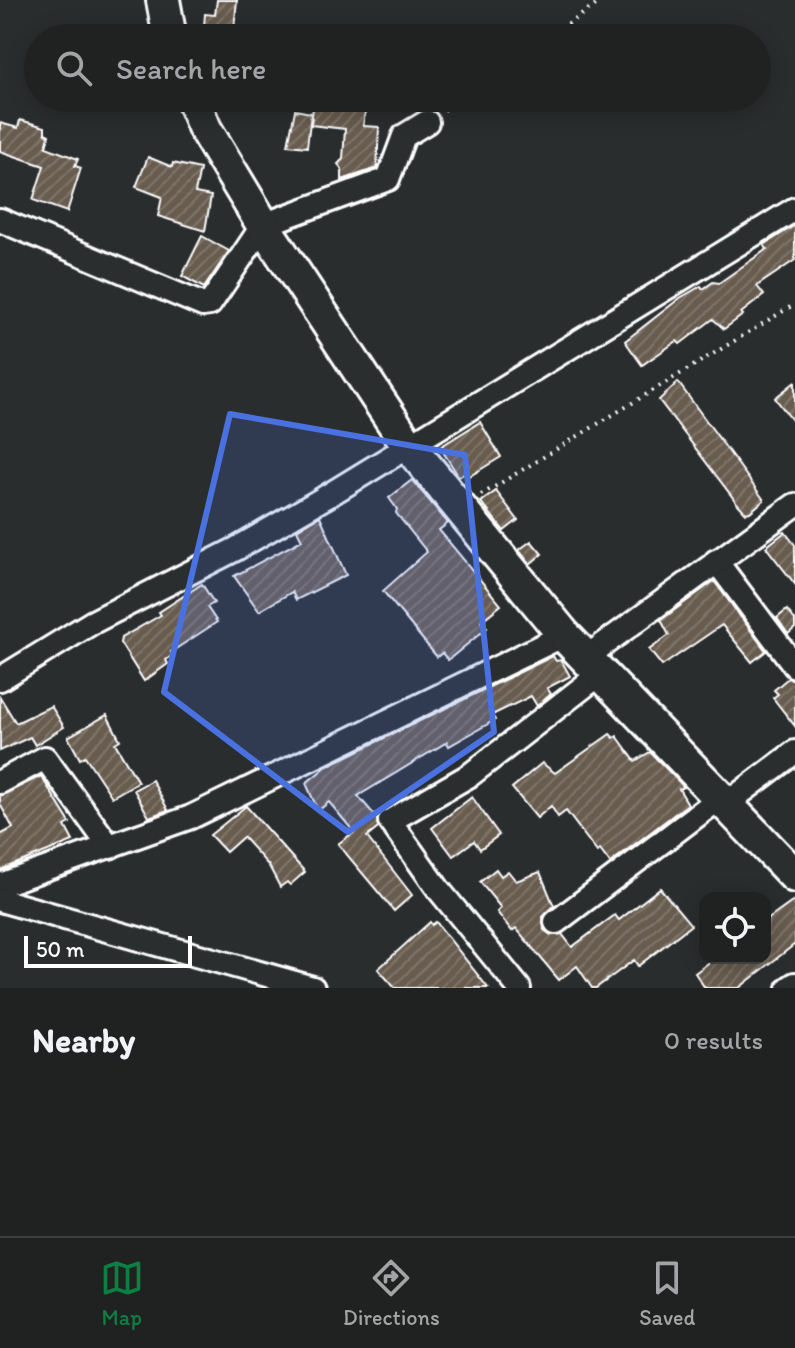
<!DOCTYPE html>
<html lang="en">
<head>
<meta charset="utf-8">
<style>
	:root { --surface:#202222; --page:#2d2f2f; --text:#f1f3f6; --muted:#a2a4a5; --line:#3d3f40; --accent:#0b8043 }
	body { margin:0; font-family:Itim,sans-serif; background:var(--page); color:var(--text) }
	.controls { position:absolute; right:24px; bottom:24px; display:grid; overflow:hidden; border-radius:16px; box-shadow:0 4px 20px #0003 }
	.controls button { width:72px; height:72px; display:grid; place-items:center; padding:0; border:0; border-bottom:2px solid var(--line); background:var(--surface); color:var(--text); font:40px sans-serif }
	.scale { position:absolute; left:24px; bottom:20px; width:168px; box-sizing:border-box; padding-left:8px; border:4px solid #fff; border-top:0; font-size:22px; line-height:28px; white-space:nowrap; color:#fff; -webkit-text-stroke:6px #2a2d2e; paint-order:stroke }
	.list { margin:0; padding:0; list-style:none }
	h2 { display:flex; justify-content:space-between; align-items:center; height:104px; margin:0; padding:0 32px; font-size:34px }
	h2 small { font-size:26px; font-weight:400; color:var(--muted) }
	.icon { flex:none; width:44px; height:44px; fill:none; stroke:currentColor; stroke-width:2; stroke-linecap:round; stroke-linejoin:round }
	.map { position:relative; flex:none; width:795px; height:988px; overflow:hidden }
	.search { position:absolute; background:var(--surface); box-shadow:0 4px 20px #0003; left:24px; right:24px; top:24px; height:88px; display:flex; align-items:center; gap:20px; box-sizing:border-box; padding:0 28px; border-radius:44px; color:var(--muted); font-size:30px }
	.sheet { height:248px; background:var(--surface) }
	nav { display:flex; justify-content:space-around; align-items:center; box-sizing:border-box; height:112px; border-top:2px solid var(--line); background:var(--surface); font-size:22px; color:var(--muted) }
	nav a { display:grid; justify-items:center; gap:4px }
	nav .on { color:var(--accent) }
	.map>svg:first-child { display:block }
</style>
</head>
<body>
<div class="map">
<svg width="795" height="988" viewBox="0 0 795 988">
	<defs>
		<pattern id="building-hatch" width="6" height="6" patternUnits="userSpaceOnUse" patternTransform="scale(2)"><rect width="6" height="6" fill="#685c4f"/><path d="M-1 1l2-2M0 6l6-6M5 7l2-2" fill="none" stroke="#7f7469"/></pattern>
	</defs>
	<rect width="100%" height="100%" fill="#2a2d2e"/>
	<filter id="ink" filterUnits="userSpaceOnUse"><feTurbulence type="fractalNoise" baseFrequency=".0125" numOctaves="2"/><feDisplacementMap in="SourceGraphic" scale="16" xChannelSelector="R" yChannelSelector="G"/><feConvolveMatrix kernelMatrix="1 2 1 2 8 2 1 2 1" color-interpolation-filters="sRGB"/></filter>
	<g filter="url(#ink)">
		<!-- building -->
		<g fill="url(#building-hatch)" stroke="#fff" stroke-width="2">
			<path d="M217 0H237L233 38H203L205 14 215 15Z"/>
			<path d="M330 98H367L363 126 379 127 377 168 342 180V169L338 164 343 159 345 129 311 125 314 99 330 101Z"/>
			<path d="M295 110 311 113 307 147 288 145Z"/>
			<path d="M20 120 45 127V133L49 135 46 147 78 159 75 166 81 168 67 212 33 200 44 166 0 151V123L18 128Z"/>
			<path d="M148 157 172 167 173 163 200 169 195 193 211 196 205 231 158 216 162 197 136 187Z"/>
			<path d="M795 225V260L757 286 764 295 741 313 743 315 724 329 713 319 680 344 677 341 642 365 625 341 680 298 701 286 703 289 713 282 719 283 767 249 764 245Z"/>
			<path d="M202 236 229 251 204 288 182 276Z"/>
			<path d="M678 382 764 500 750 512 746 513 737 503 659 400Z"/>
			<path d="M795 382V424L775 398Z"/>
			<path d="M480 422 501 457 470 476 467 472 459 477 440 447Z"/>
			<path d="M412 480 448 523 439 530 501 605 481 621 487 628 448 660 442 653 437 657 383 591 427 552 396 513 397 509 389 498Z"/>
			<path d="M496 491 518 520 504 531 481 502Z"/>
			<path d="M320 516 346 575 296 600 292 592 259 611 234 576 302 540 297 530Z"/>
			<path d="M785 532 795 545V584L766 547Z"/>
			<path d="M531 541 542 554 530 564 519 550Z"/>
			<path d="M714 581 766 651 752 662 722 625 662 666 649 650 669 635 661 620Z"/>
			<path d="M202 584 214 603 207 607 217 622 171 652 173 655 166 660 168 664 144 681 120 643 121 638 161 615 159 612Z"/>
			<path d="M787 610 795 620V628L788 634 777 618Z"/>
			<path d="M553 656 556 661 561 660 570 676 547 688 551 694 537 706 531 696 492 715 495 720 449 746 447 742 358 796 377 818 378 828 367 837 412 895 394 911 338 844 354 832 329 802 318 811 306 783 327 766Z"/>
			<path d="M788 678 795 680V726L773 698 778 694 774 690Z"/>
			<path d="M0 697 16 723 51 706 64 727 35 745 30 737 0 751Z"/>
			<path d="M107 715 120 740 115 743 138 782 112 797 85 756 80 759 68 737Z"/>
			<path d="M610 734 614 738 617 736 635 761 650 752 684 787 679 789 688 804 610 863 600 850 597 852 566 811 558 817 551 806 537 818 512 788 542 763 555 773Z"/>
			<path d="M41 776 70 823 65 826 73 841 0 870V835L13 828 0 804V796Z"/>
			<path d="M152 780 168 810 149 817 134 790Z"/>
			<path d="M472 797 499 835 480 849 474 841 453 856 432 828Z"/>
			<path d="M246 806 305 872 290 885 287 882 280 887 269 866 243 837 226 852 210 835Z"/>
			<path d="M496 869 501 876 508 871 516 881 540 872 554 906 543 917 544 930 551 935 562 934 572 947 615 915 619 920 660 888 691 925 638 966 634 960 596 988H592L577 966 559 980 516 928 512 931 497 912 501 908 480 882Z"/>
			<path d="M795 900V944L739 988H705L695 973 715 958H765L767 920Z"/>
			<path d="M430 922 432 925 436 922 488 988H395L378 969Z"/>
		</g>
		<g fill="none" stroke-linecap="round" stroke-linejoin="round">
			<defs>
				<g id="street">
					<path d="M0 220 203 305 210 304 263 225 388 179 404 136 427 122"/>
					<path d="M716 561 795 666"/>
					<path d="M585 658 795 505"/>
					<path d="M0 679 93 622 236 549 324 498 795 209"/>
					<path d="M0 782 45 758 110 847"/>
					<path d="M726 804 795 752"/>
					<path d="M0 885 191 817 564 635"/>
					<path d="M0 900 313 988"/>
					<path d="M556 922 720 798"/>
					<path d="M519 988 439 890 390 821 470 775 600 674"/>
					<path d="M789 988 795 984"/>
				</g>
				<g id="secondary">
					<path d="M163 0 170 38"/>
					<path d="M192 98 205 129 263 225 409 446 564 635 795 876"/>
				</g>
			</defs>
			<!-- street casing -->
			<use href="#street" stroke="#fff" stroke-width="28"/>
			<!-- secondary casing -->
			<use href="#secondary" stroke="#fff" stroke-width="38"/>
			<!-- path -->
			<g stroke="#fff" stroke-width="4" stroke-dasharray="2 6" stroke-linecap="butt">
				<path d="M548 38 603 0"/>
				<path d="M444 110 462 98"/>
				<path d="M481 495 795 304"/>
			</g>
			<!-- street -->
			<use href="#street" stroke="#2a2d2e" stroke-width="22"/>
			<!-- secondary -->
			<use href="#secondary" stroke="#2a2d2e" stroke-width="32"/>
		</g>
	</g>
	<!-- marked area -->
	<path fill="#4a71e0" fill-opacity="0.2" stroke="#4a71e0" stroke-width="6" stroke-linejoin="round" d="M230 414 465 455 494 732 348 832 164 692Z"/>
</svg>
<div class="controls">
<button><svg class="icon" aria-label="locate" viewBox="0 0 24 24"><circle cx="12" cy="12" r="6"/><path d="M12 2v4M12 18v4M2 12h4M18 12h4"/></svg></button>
</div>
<div class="scale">50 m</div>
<div class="search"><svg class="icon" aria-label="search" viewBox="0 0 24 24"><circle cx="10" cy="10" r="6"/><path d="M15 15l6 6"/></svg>Search here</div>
</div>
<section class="sheet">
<h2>Nearby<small>0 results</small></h2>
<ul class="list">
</ul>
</section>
<nav>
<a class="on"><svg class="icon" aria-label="map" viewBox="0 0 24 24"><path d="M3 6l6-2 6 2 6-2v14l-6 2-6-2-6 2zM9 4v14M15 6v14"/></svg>Map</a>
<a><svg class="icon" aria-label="directions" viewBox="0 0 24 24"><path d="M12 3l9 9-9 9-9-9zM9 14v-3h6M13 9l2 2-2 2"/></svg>Directions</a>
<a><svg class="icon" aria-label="saved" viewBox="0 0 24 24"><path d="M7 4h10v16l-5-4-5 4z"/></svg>Saved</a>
</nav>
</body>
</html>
